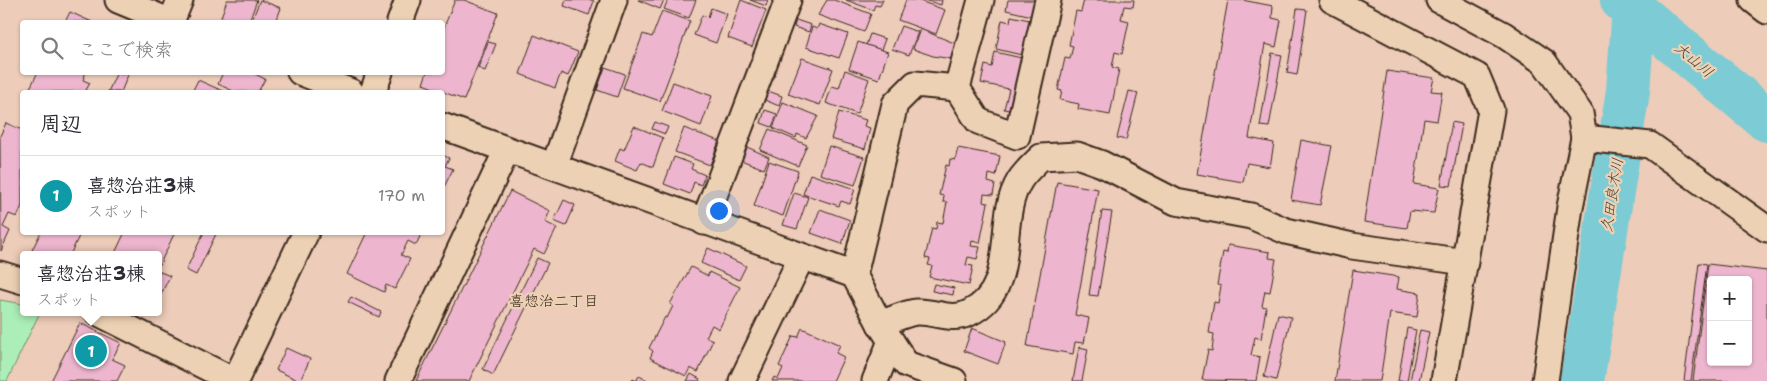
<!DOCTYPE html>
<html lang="ja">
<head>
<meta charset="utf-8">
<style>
	:root { --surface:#fff; --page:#f7f7f7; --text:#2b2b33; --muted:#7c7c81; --line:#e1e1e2; --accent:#3b2a1e }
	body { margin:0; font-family:"Shantell Sans","Klee One",sans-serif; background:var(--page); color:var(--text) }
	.controls { position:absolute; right:15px; bottom:15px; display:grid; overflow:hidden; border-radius:5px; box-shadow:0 1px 4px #0004 }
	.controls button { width:45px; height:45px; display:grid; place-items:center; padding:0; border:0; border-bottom:1px solid var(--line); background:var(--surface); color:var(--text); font:25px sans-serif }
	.you { position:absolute; left:718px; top:210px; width:18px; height:18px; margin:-12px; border:4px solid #fff; border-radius:50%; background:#1a73e8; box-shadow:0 0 0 8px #1a73e833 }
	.badge { display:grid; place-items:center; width:32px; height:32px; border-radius:50%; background:var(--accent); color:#fff; font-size:16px; font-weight:700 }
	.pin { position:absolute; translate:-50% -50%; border:2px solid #fff; box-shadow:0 1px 5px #0006 }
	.popup { position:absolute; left:20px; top:251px; width:142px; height:65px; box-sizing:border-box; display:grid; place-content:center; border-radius:5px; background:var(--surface); filter:drop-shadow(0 1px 4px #0005); font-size:16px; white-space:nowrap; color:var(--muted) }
	.popup b { font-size:19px; color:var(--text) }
	.popup::after { content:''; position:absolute; left:50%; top:100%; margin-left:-10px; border:10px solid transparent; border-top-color:var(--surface) }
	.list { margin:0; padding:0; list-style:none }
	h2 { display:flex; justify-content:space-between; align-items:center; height:65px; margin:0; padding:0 20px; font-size:21px }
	h2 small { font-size:16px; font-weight:400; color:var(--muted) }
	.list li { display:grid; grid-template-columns:32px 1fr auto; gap:15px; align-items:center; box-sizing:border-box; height:80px; padding:0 20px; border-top:1px solid var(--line) }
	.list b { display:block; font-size:19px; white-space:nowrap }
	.list p { margin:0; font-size:16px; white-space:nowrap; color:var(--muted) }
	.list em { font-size:16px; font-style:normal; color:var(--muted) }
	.icon { flex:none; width:28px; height:28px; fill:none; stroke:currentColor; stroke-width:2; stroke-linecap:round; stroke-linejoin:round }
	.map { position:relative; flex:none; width:1767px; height:381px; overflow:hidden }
	.search { position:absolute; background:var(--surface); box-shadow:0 1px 4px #0004; left:20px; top:20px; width:425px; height:55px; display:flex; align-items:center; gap:12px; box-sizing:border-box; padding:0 18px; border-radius:5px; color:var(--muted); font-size:19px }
	.panel { position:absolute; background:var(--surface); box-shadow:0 1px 4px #0004; left:20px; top:90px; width:425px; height:145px; border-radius:5px }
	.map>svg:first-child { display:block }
</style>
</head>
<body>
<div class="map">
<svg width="1767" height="381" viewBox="0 0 1767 381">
	<rect width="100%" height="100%" fill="#edccb9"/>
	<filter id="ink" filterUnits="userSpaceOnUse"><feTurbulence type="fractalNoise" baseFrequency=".02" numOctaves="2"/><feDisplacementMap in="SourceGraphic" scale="10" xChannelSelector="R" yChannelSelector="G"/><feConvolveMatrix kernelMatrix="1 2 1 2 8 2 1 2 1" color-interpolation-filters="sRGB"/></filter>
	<g filter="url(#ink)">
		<!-- green -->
		<path fill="#aceeb7" stroke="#748c6a" d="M0 300 23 304V312H40L7 381H0Z"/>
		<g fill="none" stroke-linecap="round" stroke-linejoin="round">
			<!-- river -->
			<g stroke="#7bcbd5" stroke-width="44">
				<path d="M1622 0 1767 120"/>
				<path d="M1582 381 1628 91 1634 8"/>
			</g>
		</g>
		<!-- building -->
		<g fill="#edb6ce" stroke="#3b2a1e" fill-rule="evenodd">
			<path d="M227 0H257L249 22H236L221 17Z"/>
			<path d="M260 0 281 8 276 22H251Z"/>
			<path d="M455 0H464L498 13 464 100 423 84 427 72H442V32Z"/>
			<path d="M566 0H591L594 1 589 15 564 6Z"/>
			<path d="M638 0H664L660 9Z"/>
			<path d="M668 0H696L689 18 664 9Z"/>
			<path d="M741 0 766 10 752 47 728 38Z"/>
			<path d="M750 0H768L766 6Z"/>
			<path d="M827 0H834L871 14 864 32 818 15Z"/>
			<path d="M846 0H883L880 6 875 5 873 10Z"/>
			<path d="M906 0H917L945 10 936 34 898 20Z"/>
			<path d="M924 0H942L941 5Z"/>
			<path d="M1008 0H1036L1032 16 1006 10Z"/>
			<path d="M1084 0H1134L1133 7 1124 6 1121 19 1129 21 1122 54 1115 52 1112 67 1119 69 1110 115 1078 109 1079 104 1060 100 1062 91 1058 90 1065 58 1070 59 1073 46 1069 45 1076 11 1081 12Z"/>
			<path d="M1228 0H1242L1273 6 1272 18 1281 20 1276 47 1265 44 1249 138 1274 143 1270 167 1247 163 1243 182 1197 174Z"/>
			<path d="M711 8 727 14 716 43 694 35 702 15 708 17Z"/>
			<path d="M1297 9 1307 10 1297 75 1287 73Z"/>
			<path d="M662 11 690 21 660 101 623 88 643 34 652 37Z"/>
			<path d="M70 12 92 22H65Z"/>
			<path d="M1011 16 1034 21 1026 56 996 49 1002 20 1010 22Z"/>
			<path d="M796 20 811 25 809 32 794 27Z"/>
			<path d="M819 24 848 34 839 58 806 47 812 27 817 29Z"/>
			<path d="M901 26 918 32 909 55 892 49Z"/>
			<path d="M920 29 959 45 956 54 952 59 933 56 913 49Z"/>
			<path d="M870 34 885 39 881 50 866 45Z"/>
			<path d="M534 35 578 52 568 76 561 73 555 88 520 74Z"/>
			<path d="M488 42 496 44 485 71 478 68Z"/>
			<path d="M858 42 888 52 879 79 849 69Z"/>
			<path d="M995 52 1026 59 1014 111 1004 109 1009 89 981 83 985 65 992 67Z"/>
			<path d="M1272 53 1282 55 1269 127 1260 126Z"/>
			<path d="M802 58 833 69 820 105 788 94Z"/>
			<path d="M605 67 625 74 617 97 597 90Z"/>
			<path d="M845 70 869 79 857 114 826 103 832 86 839 88Z"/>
			<path d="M1387 71 1434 78 1431 91 1442 92 1437 121 1424 119 1414 184 1439 188 1434 213 1410 211 1407 228 1364 222Z"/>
			<path d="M38 72H86L83 80 90 83 85 92H33L29 90Z"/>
			<path d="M117 72 128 75 121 92H108Z"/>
			<path d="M223 72H251L265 79 258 92H235L218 84Z"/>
			<path d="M198 80 225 92H192Z"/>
			<path d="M673 82 712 96 701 126 662 111Z"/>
			<path d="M768 91 782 96 779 106 765 100Z"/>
			<path d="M1129 91 1138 93 1126 140 1117 138Z"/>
			<path d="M783 102 818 116 806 138 797 134 796 138 773 128Z"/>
			<path d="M765 110 777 114 772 127 761 123Z"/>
			<path d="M839 112 866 120 864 126 870 128 865 149 831 139Z"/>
			<path d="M655 122 668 127 665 134 652 129Z"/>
			<path d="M1452 122 1462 124 1451 186 1441 185Z"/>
			<path d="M6 123 22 130V206L17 217 9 214 3 227 10 231 1 251 0 136Z"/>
			<path d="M634 126 663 138 653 167 641 162 637 170 615 161 620 148 624 150Z"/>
			<path d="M684 128 719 141 710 165 675 152Z"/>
			<path d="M769 129 807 145 798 166 760 150Z"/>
			<path d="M1301 140 1332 146 1320 205 1291 200Z"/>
			<path d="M829 146 864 157 855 185 820 174Z"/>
			<path d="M747 147 769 157 764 169 741 160Z"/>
			<path d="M958 148 1000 156 996 176 989 174 988 182 995 184 993 195 984 194 983 202 988 203 980 243 972 241 971 246 980 247 977 259 968 257 966 265 973 266 969 285 929 277 932 266 928 265 930 259 925 258 932 228 936 229 937 222 943 223 947 202H943L944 196 939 195 946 165 949 166 950 159 955 160Z"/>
			<path d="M442 155 449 158 445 166 453 169 442 191Z"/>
			<path d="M674 157 693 164 691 169 705 175 701 185 694 182 690 194 664 184Z"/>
			<path d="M769 161 798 171 783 216 754 206Z"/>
			<path d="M810 174 855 189 850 204 841 201 839 206 803 194Z"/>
			<path d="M1057 182 1098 189 1075 315 1089 318 1084 343 1075 342 1073 354 1027 346Z"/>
			<path d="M510 191 550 211 545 222 557 228 544 254 534 249 469 381H416Z"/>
			<path d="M794 193 808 197 797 229 783 225Z"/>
			<path d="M564 200 575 205 566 226 554 221Z"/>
			<path d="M820 209 850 220 842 244 811 233Z"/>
			<path d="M1102 211 1112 212 1098 296 1089 295Z"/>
			<path d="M41 232H81L70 255H41L32 250Z"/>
			<path d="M125 232H175L158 268V255H114Z"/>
			<path d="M204 232H217L196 275 186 270Z"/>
			<path d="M367 232H422L416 245 408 241 401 255 410 259 395 289 386 285 384 292 347 274Z"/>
			<path d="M1228 245 1270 252 1269 258 1276 259 1270 292 1265 291 1262 306 1266 307 1261 339 1255 337 1251 355 1260 357 1256 381 1202 380 1208 350 1212 351 1214 334 1209 333 1214 302 1218 303 1221 286 1217 285 1223 252 1227 253Z"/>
			<path d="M708 248 746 266 739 280 701 263Z"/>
			<path d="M537 258 548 263 493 375 483 369Z"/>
			<path d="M1699 263 1707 264 1691 381H1684Z"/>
			<path d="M1708 264 1767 271V381H1693ZM1711 280H1748V362H1711Z"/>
			<path d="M691 267 708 276 709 272 740 287 719 329 712 325 706 337 713 340 698 372 690 368 686 376 650 358 653 351 649 348 665 317 667 318 673 306 670 304Z"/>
			<path d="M1353 270 1399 277 1397 289 1420 293 1417 317 1390 313 1380 381H1335Z"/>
			<path d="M158 271 170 276 160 296 158 295Z"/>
			<path d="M934 284 954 288 953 295 932 291Z"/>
			<path d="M351 297 381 312 379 317 348 302Z"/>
			<path d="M1278 314 1291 317 1276 380 1264 377Z"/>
			<path d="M80 323 121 343 112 359 125 365 117 381H51Z"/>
			<path d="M802 328 840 345 836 353 844 357 833 381H772L774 377 778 379 783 368 779 366 793 336 798 337Z"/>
			<path d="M972 328 1006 342 998 364 964 351Z"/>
			<path d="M1407 328 1416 330 1407 381H1398Z"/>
			<path d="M1420 330 1429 332 1419 381H1410Z"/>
			<path d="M1079 347 1088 349 1082 381H1073Z"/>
			<path d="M286 348 310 359 300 381 276 370Z"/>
			<path d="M691 374 700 379 699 381H687Z"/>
			<path d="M639 376 649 381H632L633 379 636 381Z"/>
		</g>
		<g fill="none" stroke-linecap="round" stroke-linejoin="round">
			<defs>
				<g id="street">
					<path d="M118 0 171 22"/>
					<path d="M981 0 957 88 978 121 1017 136 1048 0"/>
					<path d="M1332 0 1477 76 1491 110 1444 381"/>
					<path d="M1439 0 1504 35 1544 62 1580 113 1584 138 1570 207 1545 381"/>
					<path d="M1753 0 1767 11"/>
					<path d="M171 22 180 0"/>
					<path d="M400 22 408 0"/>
					<path d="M300 72 351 92"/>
					<path d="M373 92 380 72"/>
					<path d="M442 126 854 275 880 324 906 364 954 381"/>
					<path d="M1584 138 1650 145 1767 229"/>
					<path d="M554 166 614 0"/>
					<path d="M704 222 788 0"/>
					<path d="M0 274 23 281"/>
					<path d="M854 275 895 104 915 84 957 88"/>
					<path d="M97 312 234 381"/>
					<path d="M880 324C892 320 905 313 917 312 935 311 951 322 969 313 1021 288 994 221 1020 180 1025 172 1034 164 1041 157L1077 155 1102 164 1176 202 1251 216 1286 231 1352 246 1465 262"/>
					<path d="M235 381 306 232"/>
					<path d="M398 381 507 150"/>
					<path d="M742 381 801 258"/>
					<path d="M875 381 891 341"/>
				</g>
			</defs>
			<!-- street casing -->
			<use href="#street" stroke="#3b2a1e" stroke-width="29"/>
			<!-- street -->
			<use href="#street" stroke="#edd1b4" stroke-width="25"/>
		</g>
	</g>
	<g text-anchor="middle" stroke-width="4.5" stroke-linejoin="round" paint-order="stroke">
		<!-- water labels -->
		<g font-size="15" font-style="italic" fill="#454239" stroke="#edd1b4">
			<text transform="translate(1694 60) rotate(40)" y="5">大山川</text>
			<text transform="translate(1612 195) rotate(-81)" y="5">久田良木川</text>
		</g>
		<!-- neighbourhood labels -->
		<g font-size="15" fill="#3b2a1e" stroke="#edd1b4">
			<text x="554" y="306">喜惣治二丁目</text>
		</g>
	</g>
</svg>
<div class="controls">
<button>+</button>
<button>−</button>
</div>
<div class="you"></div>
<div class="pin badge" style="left:91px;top:351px;background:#0f9aa8">1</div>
<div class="popup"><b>喜惣治荘3棟</b>スポット</div>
<div class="search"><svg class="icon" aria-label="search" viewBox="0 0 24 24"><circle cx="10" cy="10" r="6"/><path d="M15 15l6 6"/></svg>ここで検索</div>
<section class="panel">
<h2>周辺<small></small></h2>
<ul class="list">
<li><span class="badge" style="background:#0f9aa8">1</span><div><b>喜惣治荘3棟</b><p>スポット</p></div><em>170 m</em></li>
</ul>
</section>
</div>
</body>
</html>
